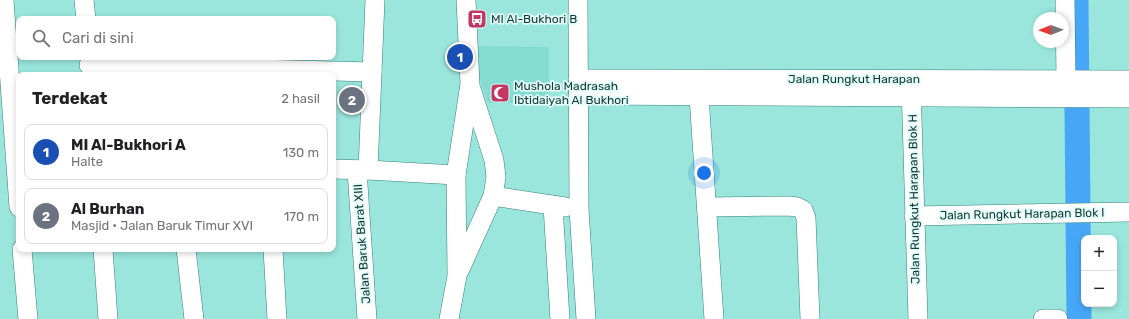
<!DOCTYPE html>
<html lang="id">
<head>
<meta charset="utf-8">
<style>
	:root { --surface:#fff; --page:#f2f2f2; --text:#202124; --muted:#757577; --line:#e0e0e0; --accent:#d93025 }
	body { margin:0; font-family:Rubik,sans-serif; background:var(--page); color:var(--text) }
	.controls { position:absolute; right:12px; bottom:12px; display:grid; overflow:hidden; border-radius:8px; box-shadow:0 2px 6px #0003 }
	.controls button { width:36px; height:36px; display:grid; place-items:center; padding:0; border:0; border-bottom:1px solid var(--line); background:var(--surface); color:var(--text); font:20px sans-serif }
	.compass { position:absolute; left:1033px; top:12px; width:36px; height:36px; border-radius:50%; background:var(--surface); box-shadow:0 2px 6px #0003; rotate:269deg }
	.you { position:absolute; left:704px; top:173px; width:14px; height:14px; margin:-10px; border:3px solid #fff; border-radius:50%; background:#1a73e8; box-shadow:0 0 0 6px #1a73e833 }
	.badge { display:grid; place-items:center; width:26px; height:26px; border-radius:50%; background:var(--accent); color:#fff; font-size:13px; font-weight:700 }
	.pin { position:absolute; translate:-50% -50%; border:2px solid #fff; box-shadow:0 1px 4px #0006 }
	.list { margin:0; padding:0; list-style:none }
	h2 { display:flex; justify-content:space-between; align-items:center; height:52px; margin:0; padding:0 16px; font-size:17px }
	h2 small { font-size:13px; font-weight:400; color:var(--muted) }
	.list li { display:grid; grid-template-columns:26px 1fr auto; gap:12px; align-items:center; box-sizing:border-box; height:56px; margin:0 8px 8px; padding:0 8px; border:1px solid var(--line); border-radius:8px }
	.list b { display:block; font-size:15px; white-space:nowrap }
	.list p { margin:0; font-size:13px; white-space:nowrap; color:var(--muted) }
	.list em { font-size:13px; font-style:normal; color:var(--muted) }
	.icon { flex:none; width:22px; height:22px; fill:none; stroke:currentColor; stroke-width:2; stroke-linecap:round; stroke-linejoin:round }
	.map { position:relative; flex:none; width:1129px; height:319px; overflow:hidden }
	.search { position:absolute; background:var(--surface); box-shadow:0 2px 6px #0003; left:16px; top:16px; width:320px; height:44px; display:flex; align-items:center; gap:10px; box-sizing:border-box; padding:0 14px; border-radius:8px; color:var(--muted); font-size:15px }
	.panel { position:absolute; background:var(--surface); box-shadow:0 2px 6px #0003; left:16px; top:72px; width:320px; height:180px; border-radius:8px }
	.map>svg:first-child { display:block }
</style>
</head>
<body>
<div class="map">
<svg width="1129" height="319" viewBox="0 0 1129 319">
	<rect width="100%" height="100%" fill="#9ae6dd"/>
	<!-- built -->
	<path fill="#84dbd2" d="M477 46 549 47V102L488 103 477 72Z"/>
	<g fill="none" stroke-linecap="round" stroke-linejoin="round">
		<!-- river -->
		<path stroke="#46a7f7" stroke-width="25" d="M1076 0 1079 319"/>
		<defs>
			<g id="minor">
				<path d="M4 0 19 207"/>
				<path d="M84 0 86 19"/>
				<path d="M578 0 579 209 586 319"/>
				<path d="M1065 0 1066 79"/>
				<path d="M89 65 372 72"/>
				<path d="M578 79 1129 80"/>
				<path d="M911 84 918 319"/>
				<path d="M578 95 1129 98"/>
				<path d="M699 96 714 319"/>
				<path d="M333 169 368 170 456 175"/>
				<path d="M357 170 367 319"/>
				<path d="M368 170 375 0"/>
				<path d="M493 196 565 207"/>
				<path d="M553 206 560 319"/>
				<path d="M707 207 789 206 797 207 803 210 806 218 810 319"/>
				<path d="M914 216 1129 212"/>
				<path d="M22 249 28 319"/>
				<path d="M103 249 108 319"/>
				<path d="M186 249 194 319"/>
				<path d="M273 249 277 319"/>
				<path d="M459 271 493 196 496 177 494 160 471 89"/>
				<path d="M449 319 457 276 456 175 470 84 466 0"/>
				<path d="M1043 319H1058"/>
			</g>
		</defs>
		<!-- minor casing -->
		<use href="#minor" stroke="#338079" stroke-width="20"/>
		<!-- minor -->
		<use href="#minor" stroke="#fff" stroke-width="19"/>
	</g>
	<!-- icons -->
	<defs>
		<symbol id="bus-square" viewBox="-11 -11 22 22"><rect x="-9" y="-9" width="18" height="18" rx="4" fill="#c53762" stroke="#e0fdf9"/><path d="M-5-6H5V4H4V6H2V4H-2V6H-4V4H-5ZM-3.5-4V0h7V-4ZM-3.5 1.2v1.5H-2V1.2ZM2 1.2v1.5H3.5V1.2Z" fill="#fff"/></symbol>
		<symbol id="mosque-square" viewBox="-11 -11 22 22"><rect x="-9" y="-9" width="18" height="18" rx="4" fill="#c53762" stroke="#e0fdf9"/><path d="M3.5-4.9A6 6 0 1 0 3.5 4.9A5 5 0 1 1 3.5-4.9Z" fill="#fff"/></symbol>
	</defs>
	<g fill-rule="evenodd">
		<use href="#bus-square" x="466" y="8" width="22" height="22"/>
		<use href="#mosque-square" x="489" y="82" width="22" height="22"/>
	</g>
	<g text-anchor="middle" stroke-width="3.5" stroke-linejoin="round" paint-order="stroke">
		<!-- poi labels -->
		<g font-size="12" fill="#173733" stroke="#e0fdf9" text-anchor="start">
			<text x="491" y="23">MI Al-Bukhori B</text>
			<text x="514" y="90">Mushola Madrasah<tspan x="514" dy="14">Ibtidaiyah Al Bukhori</tspan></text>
		</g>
		<!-- street labels -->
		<g font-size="12" fill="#173733" stroke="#e0fdf9">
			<text x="854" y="83">Jalan Rungkut Harapan</text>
			<text transform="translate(914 199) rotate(-91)" y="4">Jalan Rungkut Harapan Blok H</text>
			<text transform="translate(1022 214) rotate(-1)" y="4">Jalan Rungkut Harapan Blok I</text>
			<text transform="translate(362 244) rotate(-94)" y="4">Jalan Baruk Barat XIII</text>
		</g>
	</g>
</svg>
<div class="controls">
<button>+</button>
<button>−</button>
</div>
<svg class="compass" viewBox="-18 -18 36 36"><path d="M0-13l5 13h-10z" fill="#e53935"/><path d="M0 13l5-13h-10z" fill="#757577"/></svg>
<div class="you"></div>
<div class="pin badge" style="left:460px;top:57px;background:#1a4fb4">1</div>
<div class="pin badge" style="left:352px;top:100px;background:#6b7280">2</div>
<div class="search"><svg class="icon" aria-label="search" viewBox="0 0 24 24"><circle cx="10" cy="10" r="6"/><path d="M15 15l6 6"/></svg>Cari di sini</div>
<section class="panel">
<h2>Terdekat<small>2 hasil</small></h2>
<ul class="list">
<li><span class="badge" style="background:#1a4fb4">1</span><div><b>MI Al-Bukhori A</b><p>Halte</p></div><em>130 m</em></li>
<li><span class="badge" style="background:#6b7280">2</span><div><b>Al Burhan</b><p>Masjid · Jalan Baruk Timur XVI</p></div><em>170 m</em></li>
</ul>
</section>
</div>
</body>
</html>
